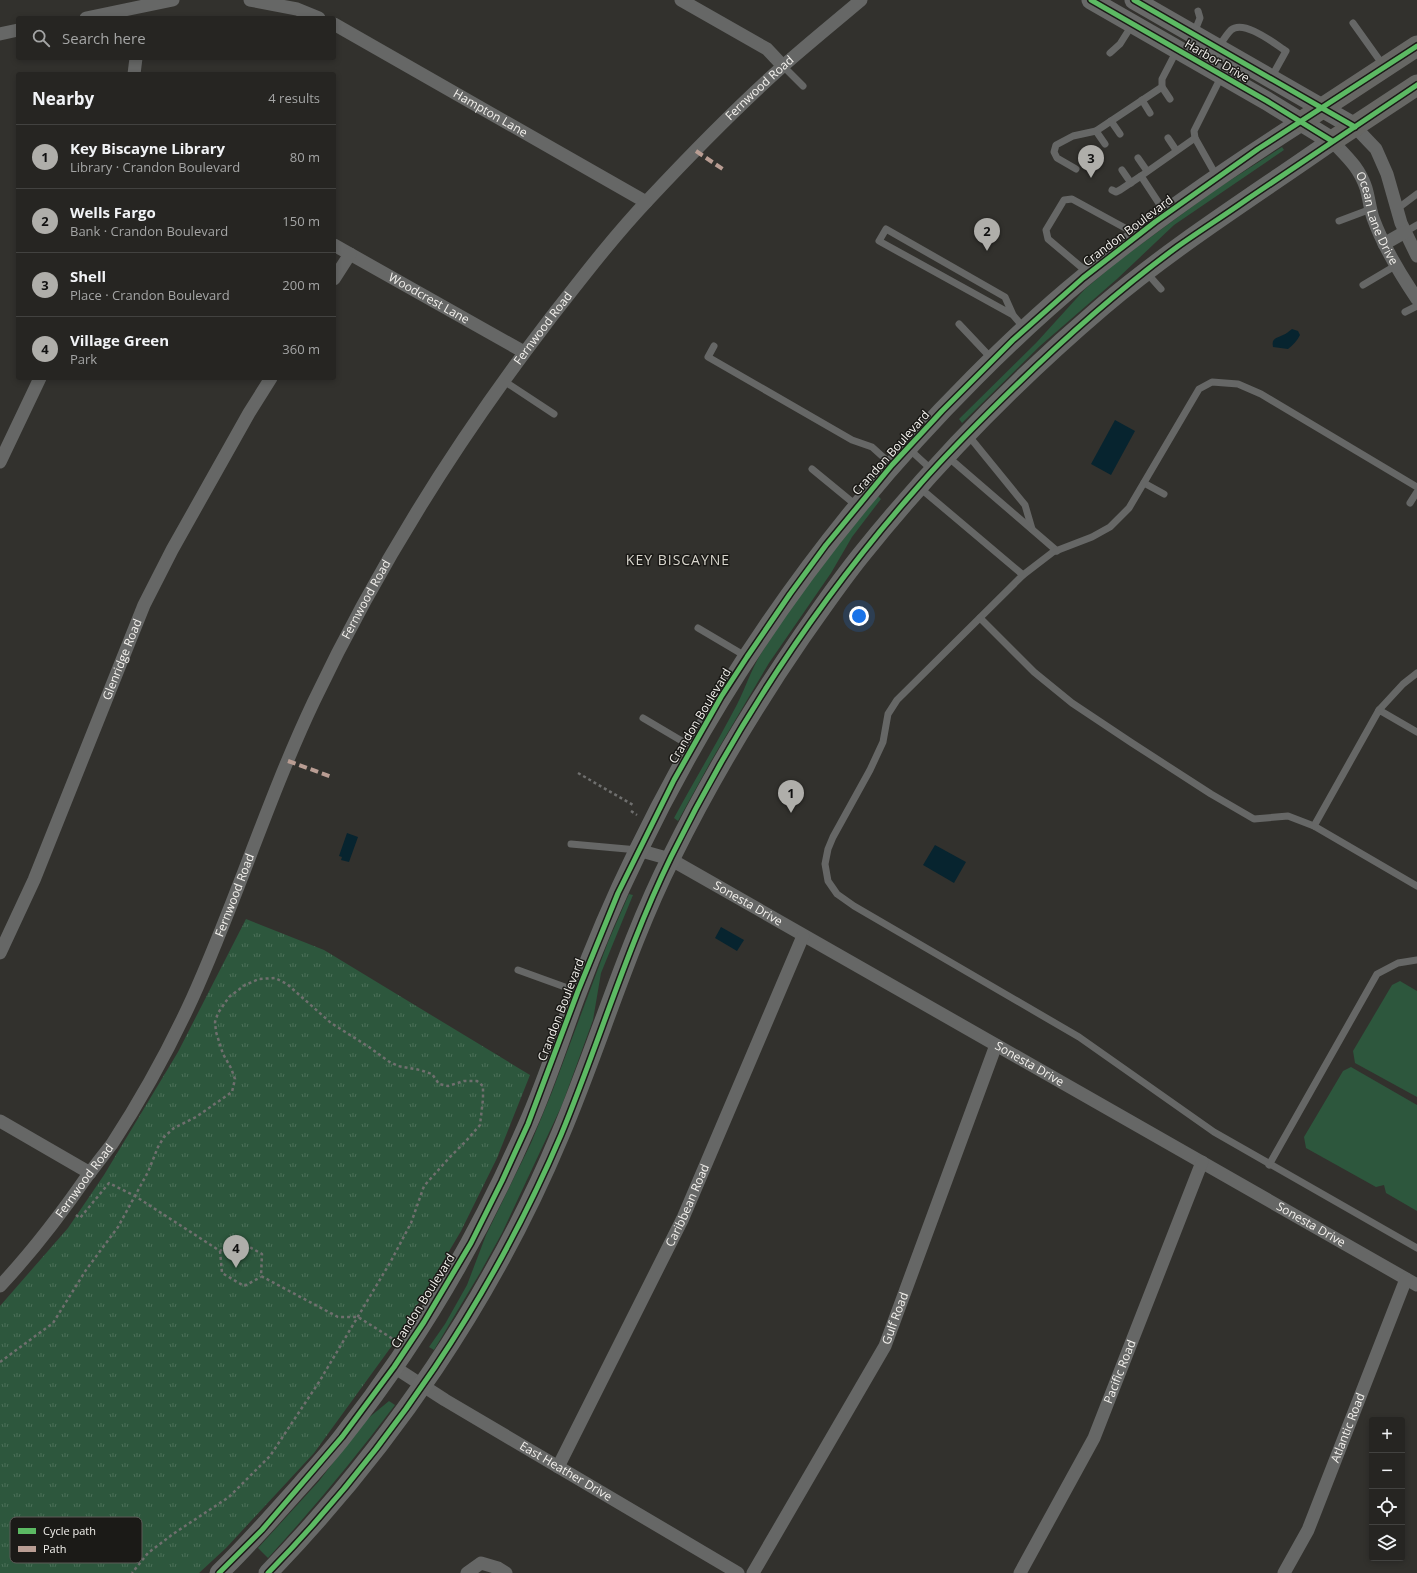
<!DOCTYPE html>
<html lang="en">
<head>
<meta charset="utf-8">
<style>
	:root { --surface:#262522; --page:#32312f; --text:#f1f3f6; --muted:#a4a5a5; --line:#424240; --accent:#afaeaa }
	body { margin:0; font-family:"Open Sans",sans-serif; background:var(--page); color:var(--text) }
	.controls { position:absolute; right:12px; bottom:12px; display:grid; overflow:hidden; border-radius:4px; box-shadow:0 2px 6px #0003 }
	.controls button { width:36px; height:36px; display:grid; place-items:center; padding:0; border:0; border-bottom:1px solid var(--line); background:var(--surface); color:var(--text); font:20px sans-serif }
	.you { position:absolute; left:859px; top:616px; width:14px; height:14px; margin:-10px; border:3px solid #fff; border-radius:50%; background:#1a73e8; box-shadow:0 0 0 6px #1a73e833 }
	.badge { display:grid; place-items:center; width:26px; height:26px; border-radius:50%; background:var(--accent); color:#111; font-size:13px; font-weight:700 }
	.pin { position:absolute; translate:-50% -33px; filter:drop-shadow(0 1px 2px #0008) }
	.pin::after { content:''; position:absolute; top:21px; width:14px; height:12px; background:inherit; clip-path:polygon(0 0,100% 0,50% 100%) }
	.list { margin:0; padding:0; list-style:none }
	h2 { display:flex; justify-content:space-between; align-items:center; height:52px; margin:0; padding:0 16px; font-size:17px }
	h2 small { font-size:13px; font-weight:400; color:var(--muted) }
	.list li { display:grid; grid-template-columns:26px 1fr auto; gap:12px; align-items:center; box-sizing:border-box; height:64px; padding:0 16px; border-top:1px solid var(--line) }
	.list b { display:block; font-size:15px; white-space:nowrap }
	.list p { margin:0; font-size:13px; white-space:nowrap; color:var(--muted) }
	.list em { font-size:13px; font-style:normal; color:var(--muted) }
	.icon { flex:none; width:22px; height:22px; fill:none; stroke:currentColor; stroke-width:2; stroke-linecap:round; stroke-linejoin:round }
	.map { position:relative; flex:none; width:1417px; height:1573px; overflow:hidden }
	.search { position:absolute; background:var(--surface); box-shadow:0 2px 6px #0003; left:16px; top:16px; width:320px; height:44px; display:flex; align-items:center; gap:10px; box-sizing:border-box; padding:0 14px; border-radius:4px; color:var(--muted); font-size:15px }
	.panel { position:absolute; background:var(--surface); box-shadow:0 2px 6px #0003; left:16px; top:72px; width:320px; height:308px; border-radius:4px }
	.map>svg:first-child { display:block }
</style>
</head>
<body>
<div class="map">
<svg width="1417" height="1573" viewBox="0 0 1417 1573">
	<defs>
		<pattern id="park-tufts" width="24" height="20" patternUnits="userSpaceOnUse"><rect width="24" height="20" fill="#2d573d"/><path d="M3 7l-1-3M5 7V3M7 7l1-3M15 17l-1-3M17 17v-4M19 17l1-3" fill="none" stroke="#4c7059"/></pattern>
	</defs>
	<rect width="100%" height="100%" fill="#32312d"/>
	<!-- grass -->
	<g fill="#2d573d">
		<path d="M1282 147 1284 150 1174 225 1117 279 1040 346 962 423 959 419 1036 343 1085 289 1117 262 1212 192Z"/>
		<path d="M878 496 881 499 852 537 831 573 769 663 711 761 678 821 674 818C693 783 714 748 733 712 744 693 750 671 762 652 796 597 837 546 878 496Z"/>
		<path d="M629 894 633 895 601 973 593 1020 562 1105 502 1233 480 1273 434 1350 429 1347 445 1324 467 1285 486 1235 531 1143 552 1092 608 942Z"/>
		<path d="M1400 981 1417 991V1097L1355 1063 1353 1051 1392 985Z"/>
		<path d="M1351 1067 1417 1105V1211L1386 1193 1384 1185 1376 1187 1306 1148 1304 1137 1343 1071Z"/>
		<path d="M389 1401 395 1405C355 1458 313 1509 268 1558L258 1548 319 1481 366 1420Z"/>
	</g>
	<!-- park -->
	<path fill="url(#park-tufts)" d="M246 919 324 950 530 1075 497 1158 461 1231 399 1336 314 1453 226 1548 199 1573H0V1306L68 1228 104 1175 178 1052Z"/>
	<!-- water -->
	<g fill="#07242f">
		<path d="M1292 329 1298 331 1300 335C1297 341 1293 345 1288 349L1273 347C1271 338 1277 338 1283 335 1286 334 1289 331 1292 329Z"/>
		<path d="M1115 420 1135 431 1111 475 1091 464Z"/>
		<path d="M347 833 358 837 349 862 341 860 342 857 339 856Z"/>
		<path d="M935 845 966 862 954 883 923 865Z"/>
		<path d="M721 927 744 940 737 951 715 938Z"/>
	</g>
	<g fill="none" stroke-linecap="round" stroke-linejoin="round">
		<!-- path -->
		<g stroke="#6f6f6e" stroke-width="2.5" stroke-dasharray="3 3" stroke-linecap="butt">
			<path d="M578 773 633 805"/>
			<path d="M631 811 637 815"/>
			<path d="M76 1215 80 1218 109 1183 135 1196 220 1251 237 1240 262 1254 261 1276 338 1317H358L393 1339"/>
			<path d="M220 1251 222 1273 244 1286 261 1277"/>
			<path d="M0 1362 53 1323 86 1270 118 1227 148 1172 158 1147 164 1137 174 1128 196 1117 232 1092 235 1079 231 1068 223 1054 216 1032 215 1022 218 1013 229 997 245 985 259 979 275 978 287 984 331 1023 369 1047 388 1061 398 1066 420 1070 432 1074 439 1084 448 1086 464 1081H477L483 1086V1099L480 1125 466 1141 449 1158 424 1186 411 1223 391 1261 319 1382 270 1456 229 1497 173 1534 148 1553 132 1573"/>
		</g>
		<!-- lane -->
		<g stroke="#666766" stroke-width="7">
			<path d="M1353 23 1383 65"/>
			<path d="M1194 33 1200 18 1198 11"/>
			<path d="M1218 48C1222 42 1226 35 1231 30 1244 19 1275 44 1286 51L1271 78"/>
			<path d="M1110 53 1120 44 1132 25"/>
			<path d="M783 66 803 86"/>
			<path d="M1162 87 1170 99"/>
			<path d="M1142 100 1150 113"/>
			<path d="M1096 131 1105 144"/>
			<path d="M1120 134 1111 121 1162 87V79L1177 50"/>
			<path d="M1168 138 1176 150"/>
			<path d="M1138 158 1147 171"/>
			<path d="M1076 169 1057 158 1054 152 1056 145 1073 136 1096 131 1111 121"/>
			<path d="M1122 170 1131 183"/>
			<path d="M1217 177 1195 138 1194 131 1222 75"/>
			<path d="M1112 190 1116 192 1120 190 1141 176"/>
			<path d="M1397 209 1417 194"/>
			<path d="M1166 214 1141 176 1195 138"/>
			<path d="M1339 221 1371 209"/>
			<path d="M1405 232 1417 225"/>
			<path d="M1087 272 1048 239 1046 230 1064 200 1072 199 1136 234"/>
			<path d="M1146 272 1161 289"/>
			<path d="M1363 285 1395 266"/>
			<path d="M1405 312 1417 306"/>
			<path d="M1013 315 879 241 886 229 1005 297 1013 315 1024 328"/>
			<path d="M959 324 992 359"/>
			<path d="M714 346 708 357 852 440 872 447 892 465"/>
			<path d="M504 381 554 414"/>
			<path d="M968 435 1025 505 1032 529"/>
			<path d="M908 448 933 471"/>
			<path d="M948 457 1057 551"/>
			<path d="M812 469 857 506"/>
			<path d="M1144 483 1164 494"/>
			<path d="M1417 487 1261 394 1238 384 1212 382 1199 389 1129 508 1110 527 1092 537 1053 552 1023 575 897 700 888 714 883 742 870 770 833 837 828 849 825 864 828 881 837 894 854 906 1079 1037 1214 1132 1417 1248"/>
			<path d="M920 488 1023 575"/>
			<path d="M1410 503 1417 492"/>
			<path d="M980 618 1034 672 1072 703 1132 743 1211 794 1254 819 1288 816 1314 826 1417 886"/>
			<path d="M698 628 747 657"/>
			<path d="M1379 710 1403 684 1417 673"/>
			<path d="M643 718 692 747"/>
			<path d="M1314 826 1379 710 1417 732"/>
			<path d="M571 844 638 850"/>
			<path d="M518 970 576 991"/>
			<path d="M1269 1165 1377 974 1398 963 1417 960"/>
		</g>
		<!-- street -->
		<g stroke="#666766" stroke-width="13">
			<path d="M250 0 297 9 319 18"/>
			<path d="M681 0 767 49 783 66"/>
			<path d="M86 18 173 0"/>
			<path id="s1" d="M334 24 646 202"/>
			<path d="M0 34 18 30"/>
			<path d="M134 74 136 58"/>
			<path d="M1355 127 1376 149 1387 174 1401 223 1417 256"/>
			<path id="s2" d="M1332 141C1347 157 1359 167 1366 188 1369 198 1370 209 1373 218 1384 248 1400 274 1417 299"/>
			<path d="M1384 244 1405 232"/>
			<path id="s3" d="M334 245 524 352"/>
			<path d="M334 279 350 254"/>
			<path d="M0 462 40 378"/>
			<path id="s4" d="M638 850 670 859 1417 1285"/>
			<path id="s5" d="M0 953 34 880 144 605 172 550 249 413 271 378"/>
			<path d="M0 1121 90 1173"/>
			<path id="s6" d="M0 1286C33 1251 61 1214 88 1175 96 1165 104 1154 112 1144 142 1098 169 1049 192 999 236 902 268 798 314 701 378 566 458 439 549 320 581 279 613 237 649 199 692 153 736 108 783 66 808 44 835 22 861 0"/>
			<path id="s7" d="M394 1367 445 1400 738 1573"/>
			<path id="s8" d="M558 1467 683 1218 803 936"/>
			<path d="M467 1573 481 1563 498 1568 506 1573"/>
			<path id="s9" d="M753 1573 885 1346 996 1045"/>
			<path id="s10" d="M1020 1573 1094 1438 1202 1162"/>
			<path id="s11" d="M1284 1573 1308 1530 1406 1279"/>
		</g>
		<!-- secondary -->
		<g stroke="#686968" stroke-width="19">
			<path d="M1134 0 1355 127"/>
			<path d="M219 1573C248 1545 274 1515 301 1485 315 1469 330 1453 343 1436 418 1341 479 1236 527 1126 546 1084 560 1039 576 996 594 947 615 898 638 851 723 675 836 516 974 378 1009 343 1045 309 1083 278 1152 221 1226 170 1301 122"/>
			<path d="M268 1573C390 1447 492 1298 560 1135 599 1043 627 945 672 856 710 779 754 706 802 636 821 609 840 581 861 555 934 464 1015 381 1103 306 1175 245 1255 195 1332 141L1267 101 1091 0"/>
		</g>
		<!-- primary -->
		<g stroke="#676764" stroke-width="21">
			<path d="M1301 122 1417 46"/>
			<path d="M1332 141 1417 85"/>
		</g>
		<!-- quiet -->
		<g stroke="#b99d93" stroke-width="4" stroke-dasharray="8 4" stroke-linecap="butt">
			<path d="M696 151 724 170"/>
			<path d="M288 761 332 777"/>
		</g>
		<defs>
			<g id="cycleway">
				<path d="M1091 0 1267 101 1332 141"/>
				<path d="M1134 0 1355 127"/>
				<path d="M219 1573 262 1530 342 1437 394 1367 424 1322 471 1243 502 1181 528 1124 578 991 618 893 674 780 721 697 747 657 790 594 826 545 892 465 942 411 1013 340 1083 278 1155 222 1258 149 1417 46"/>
				<path d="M268 1573C391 1447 492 1297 561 1135 599 1043 627 947 671 857 736 725 819 599 916 489 939 462 964 437 989 412 1048 353 1110 296 1177 247 1201 230 1225 215 1249 198 1305 160 1361 123 1417 85"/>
			</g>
		</defs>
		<!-- cycleway casing -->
		<use href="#cycleway" stroke="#1b1a17" stroke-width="8"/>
		<!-- cycleway -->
		<use href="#cycleway" stroke="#5cba63" stroke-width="5"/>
	</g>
	<g text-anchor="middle" stroke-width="3" stroke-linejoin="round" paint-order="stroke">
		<!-- street labels -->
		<g font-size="12" fill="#f3f1ed" stroke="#1b1a17">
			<text transform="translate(1217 61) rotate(30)" y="4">Harbor Drive</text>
			<text dy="4" stroke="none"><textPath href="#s6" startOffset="1431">Fernwood Road</textPath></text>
			<text dy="4" stroke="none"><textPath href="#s1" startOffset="180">Hampton Lane</textPath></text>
			<text dy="4" stroke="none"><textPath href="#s2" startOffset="91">Ocean Lane Drive</textPath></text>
			<text transform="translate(1128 231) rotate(-37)" y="4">Crandon Boulevard</text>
			<text dy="4" stroke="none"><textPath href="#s3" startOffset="109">Woodcrest Lane</textPath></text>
			<text dy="4" stroke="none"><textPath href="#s6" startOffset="1107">Fernwood Road</textPath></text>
			<text transform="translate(891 453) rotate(-48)" y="4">Crandon Boulevard</text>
			<text dy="4" stroke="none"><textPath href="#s6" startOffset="783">Fernwood Road</textPath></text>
			<text dy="4" stroke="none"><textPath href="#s5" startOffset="318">Glenridge Road</textPath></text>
			<text transform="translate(700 716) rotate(-59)" y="4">Crandon Boulevard</text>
			<text dy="4" stroke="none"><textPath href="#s6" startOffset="459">Fernwood Road</textPath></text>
			<text dy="4" stroke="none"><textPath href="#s4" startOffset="123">Sonesta Drive</textPath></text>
			<text transform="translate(561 1010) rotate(-69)" y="4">Crandon Boulevard</text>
			<text dy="4" stroke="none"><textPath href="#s4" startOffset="447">Sonesta Drive</textPath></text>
			<text dy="4" stroke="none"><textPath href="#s6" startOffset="135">Fernwood Road</textPath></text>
			<text dy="4" stroke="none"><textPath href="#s8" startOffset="292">Caribbean Road</textPath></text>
			<text dy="4" stroke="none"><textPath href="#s4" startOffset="771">Sonesta Drive</textPath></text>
			<text transform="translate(423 1301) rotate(-58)" y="4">Crandon Boulevard</text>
			<text dy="4" stroke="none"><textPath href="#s9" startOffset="292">Gulf Road</textPath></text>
			<text dy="4" stroke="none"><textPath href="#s10" startOffset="225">Pacific Road</textPath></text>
			<text dy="4" stroke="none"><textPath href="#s11" startOffset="159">Atlantic Road</textPath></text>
			<text dy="4" stroke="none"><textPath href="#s7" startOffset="201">East Heather Drive</textPath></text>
		</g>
		<!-- quarter labels -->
		<g font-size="14" letter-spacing="1" fill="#d9d6cd" stroke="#1b1a17">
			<text x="678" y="565">KEY BISCAYNE</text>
		</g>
	</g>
	<!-- legend -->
	<rect x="10" y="1517" width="132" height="46" rx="6" fill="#1b1a17" stroke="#5c5a57" stroke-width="1"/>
	<rect x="18" y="1528" width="18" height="6" fill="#5cba63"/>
	<rect x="18" y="1546" width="18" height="6" fill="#b99d93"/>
	<g font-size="11" fill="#f3f1ed">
		<text x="43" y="1535">Cycle path</text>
		<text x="43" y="1553">Path</text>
	</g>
</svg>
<div class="controls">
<button>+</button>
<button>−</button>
<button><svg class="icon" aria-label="locate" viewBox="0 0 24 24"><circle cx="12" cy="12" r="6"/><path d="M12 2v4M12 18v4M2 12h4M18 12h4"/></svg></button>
<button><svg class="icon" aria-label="layers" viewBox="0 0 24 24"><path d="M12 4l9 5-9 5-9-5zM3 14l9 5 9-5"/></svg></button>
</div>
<div class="you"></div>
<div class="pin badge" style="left:791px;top:813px">1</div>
<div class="pin badge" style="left:987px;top:251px">2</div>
<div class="pin badge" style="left:1091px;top:178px">3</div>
<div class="pin badge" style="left:236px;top:1268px">4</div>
<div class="search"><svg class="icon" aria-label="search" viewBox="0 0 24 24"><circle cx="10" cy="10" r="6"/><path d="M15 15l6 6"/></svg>Search here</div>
<section class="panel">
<h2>Nearby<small>4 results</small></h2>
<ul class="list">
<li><span class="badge">1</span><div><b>Key Biscayne Library</b><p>Library · Crandon Boulevard</p></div><em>80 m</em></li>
<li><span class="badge">2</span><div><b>Wells Fargo</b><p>Bank · Crandon Boulevard</p></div><em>150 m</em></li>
<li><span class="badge">3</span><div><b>Shell</b><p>Place · Crandon Boulevard</p></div><em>200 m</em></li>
<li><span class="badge">4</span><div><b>Village Green</b><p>Park</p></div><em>360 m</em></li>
</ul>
</section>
</div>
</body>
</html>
